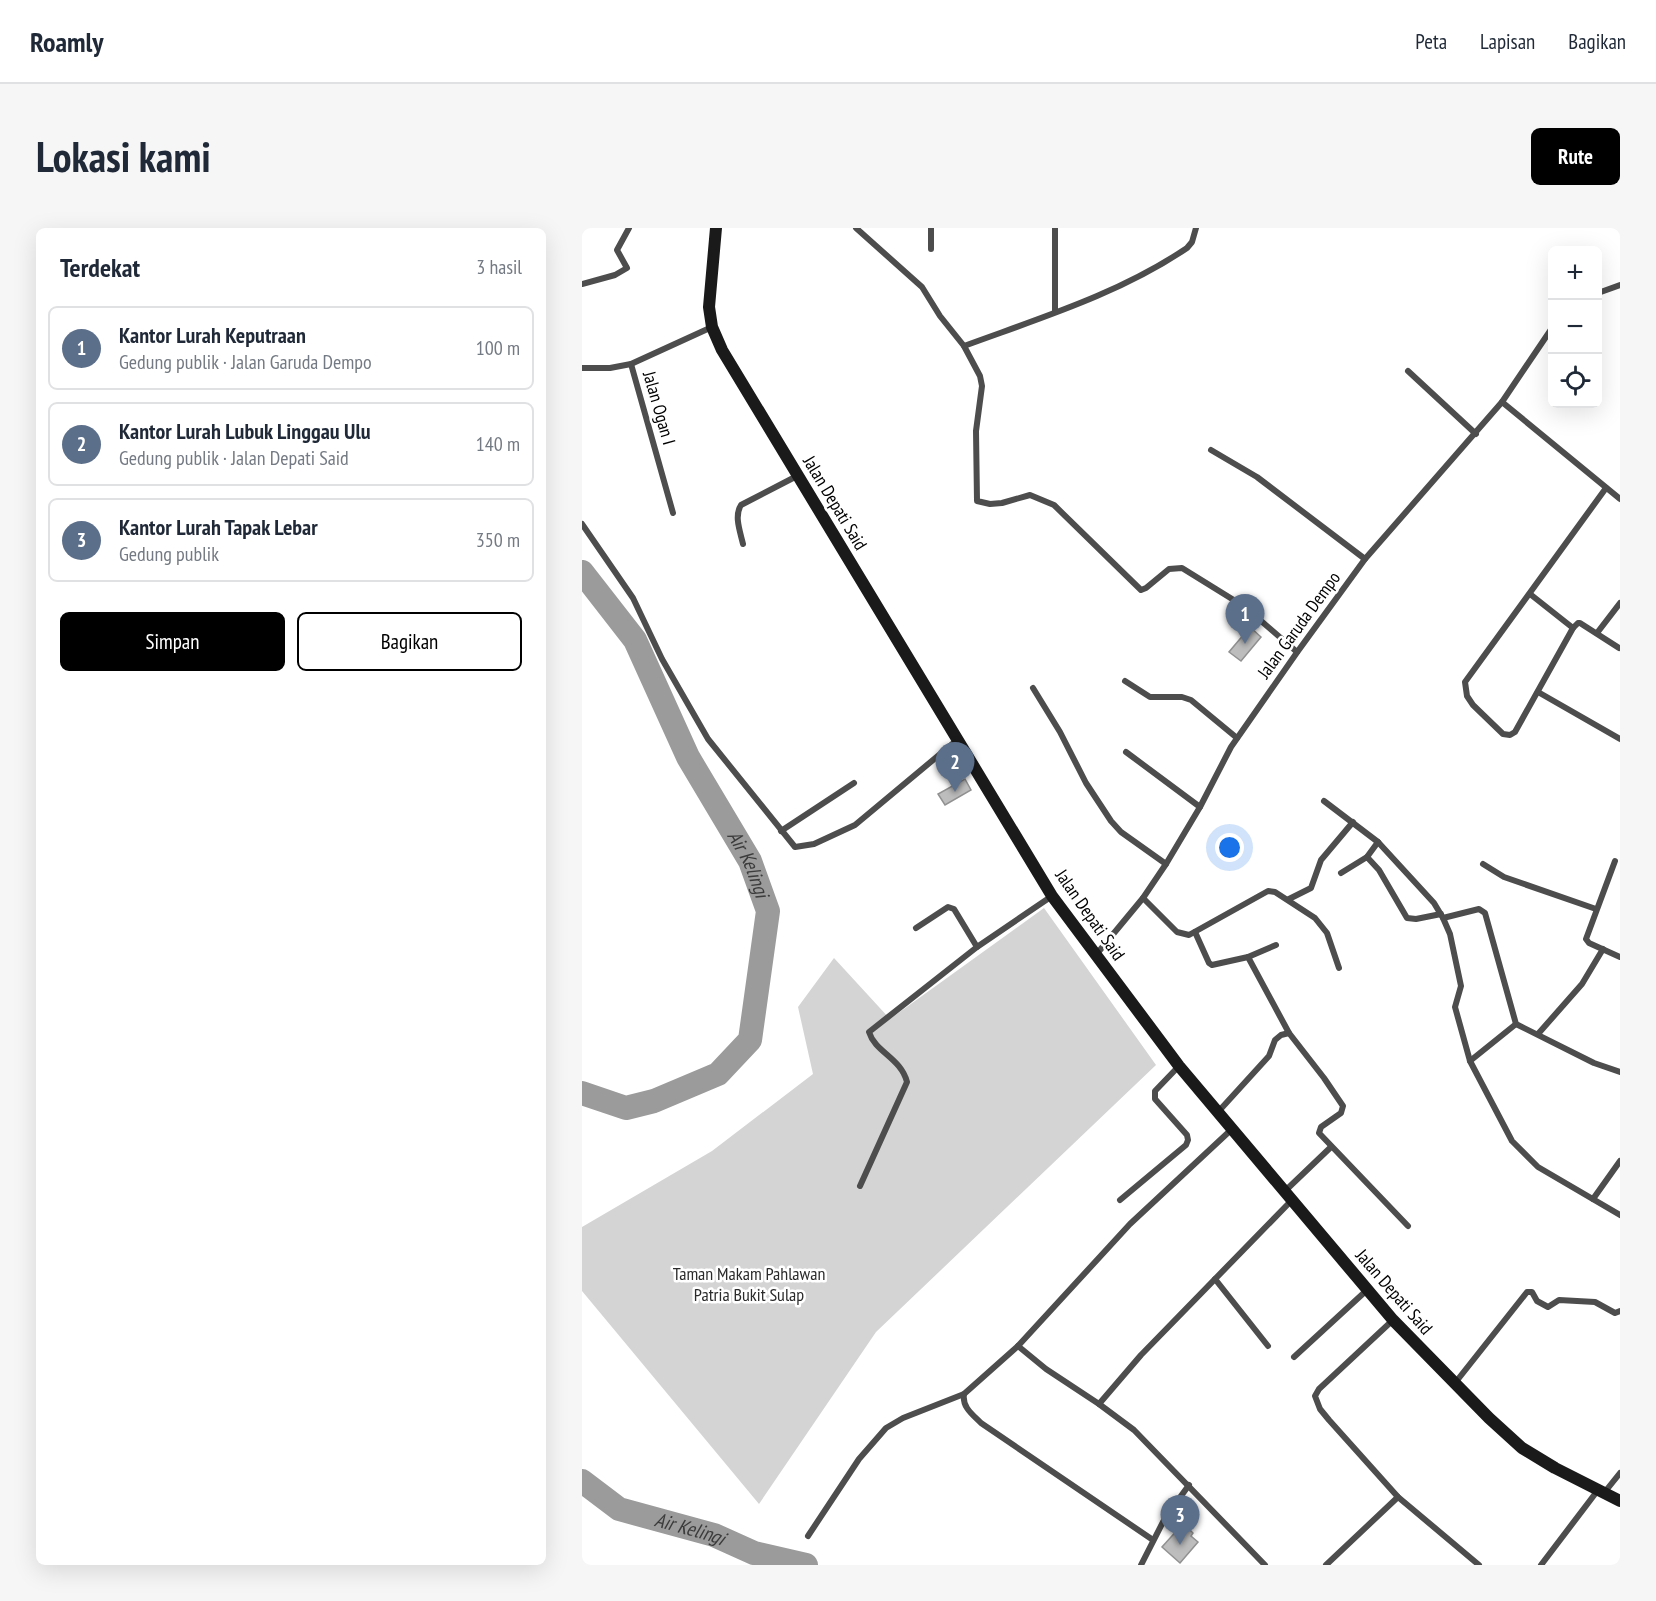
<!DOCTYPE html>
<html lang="id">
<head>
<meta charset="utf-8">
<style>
	:root { --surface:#fff; --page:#f6f6f7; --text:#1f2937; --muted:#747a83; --line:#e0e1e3; --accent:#000 }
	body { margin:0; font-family:"PT Sans Narrow",sans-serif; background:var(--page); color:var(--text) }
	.controls { position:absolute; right:18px; top:18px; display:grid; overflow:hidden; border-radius:9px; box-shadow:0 6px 24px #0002 }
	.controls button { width:54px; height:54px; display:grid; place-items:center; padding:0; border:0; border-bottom:2px solid var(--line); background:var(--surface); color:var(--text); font:30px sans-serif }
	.you { position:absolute; left:648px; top:620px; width:21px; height:21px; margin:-15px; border:4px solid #fff; border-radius:50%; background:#1a73e8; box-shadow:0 0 0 9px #1a73e833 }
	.badge { display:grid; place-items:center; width:39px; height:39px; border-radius:50%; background:var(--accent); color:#fff; font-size:20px; font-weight:700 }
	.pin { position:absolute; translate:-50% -50px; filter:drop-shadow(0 2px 3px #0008) }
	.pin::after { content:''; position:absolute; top:32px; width:21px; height:18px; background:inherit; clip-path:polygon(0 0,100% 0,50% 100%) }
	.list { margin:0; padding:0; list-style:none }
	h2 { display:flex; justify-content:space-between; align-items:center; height:78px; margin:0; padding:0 24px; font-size:26px }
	h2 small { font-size:20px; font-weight:400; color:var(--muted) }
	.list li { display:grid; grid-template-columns:39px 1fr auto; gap:18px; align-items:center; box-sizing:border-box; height:84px; margin:0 12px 12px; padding:0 12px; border:2px solid var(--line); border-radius:9px }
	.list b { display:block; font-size:22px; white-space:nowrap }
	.list p { margin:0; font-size:20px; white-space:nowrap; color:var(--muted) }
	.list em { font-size:20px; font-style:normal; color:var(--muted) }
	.actions { display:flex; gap:12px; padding:18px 24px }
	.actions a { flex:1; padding:14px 0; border:2px solid var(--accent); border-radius:9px; text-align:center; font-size:21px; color:var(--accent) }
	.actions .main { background:var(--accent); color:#fff }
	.icon { flex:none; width:33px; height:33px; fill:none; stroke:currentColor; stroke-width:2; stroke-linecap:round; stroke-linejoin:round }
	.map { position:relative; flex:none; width:1038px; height:1337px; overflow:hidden; border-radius:9px }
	header { display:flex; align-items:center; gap:36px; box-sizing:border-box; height:84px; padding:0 30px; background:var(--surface); border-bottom:2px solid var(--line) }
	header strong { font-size:28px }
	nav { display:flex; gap:33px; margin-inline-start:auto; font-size:21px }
	.intro { display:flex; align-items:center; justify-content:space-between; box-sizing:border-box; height:144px; padding:0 36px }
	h1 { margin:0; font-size:42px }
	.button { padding:15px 27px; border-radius:9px; background:var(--accent); color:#fff; font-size:21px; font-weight:700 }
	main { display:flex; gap:36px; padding:0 36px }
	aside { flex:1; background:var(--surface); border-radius:9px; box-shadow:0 6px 24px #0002 }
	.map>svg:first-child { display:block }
</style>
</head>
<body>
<header>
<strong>Roamly</strong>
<nav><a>Peta</a><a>Lapisan</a><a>Bagikan</a></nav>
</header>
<div class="intro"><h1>Lokasi kami</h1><a class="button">Rute</a></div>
<main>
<aside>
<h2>Terdekat<small>3 hasil</small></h2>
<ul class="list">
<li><span class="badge" style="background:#5c6f8a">1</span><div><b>Kantor Lurah Keputraan</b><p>Gedung publik · Jalan Garuda Dempo</p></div><em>100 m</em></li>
<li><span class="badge" style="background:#5c6f8a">2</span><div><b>Kantor Lurah Lubuk Linggau Ulu</b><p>Gedung publik · Jalan Depati Said</p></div><em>140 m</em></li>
<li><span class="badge" style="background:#5c6f8a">3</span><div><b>Kantor Lurah Tapak Lebar</b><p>Gedung publik</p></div><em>350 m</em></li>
</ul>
<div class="actions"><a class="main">Simpan</a><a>Bagikan</a></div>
</aside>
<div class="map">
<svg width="1038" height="1337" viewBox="0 0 1038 1337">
	<rect width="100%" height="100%" fill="#fff"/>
	<!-- green -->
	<path fill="#d4d4d4" d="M462 680 574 837 294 1104 177 1276 0 1063V999L130 923 231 846 216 779 252 730 308 791Z"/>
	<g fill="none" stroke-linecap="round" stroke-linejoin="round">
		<!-- river -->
		<g stroke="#9b9b9b" stroke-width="24">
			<path id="s1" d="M0 344 53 412 106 529 168 633 186 683 168 812 136 846 72 873 44 880 0 865"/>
			<path id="s2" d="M0 1253 37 1281 132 1307 172 1325 224 1337"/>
		</g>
	</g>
	<!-- building -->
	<g fill="#bdbdbd" stroke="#919191" stroke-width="1.5">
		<path d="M668 399 679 409 659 433 647 424Z"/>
		<path d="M383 551 389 562 363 577 356 566Z"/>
		<path d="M598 1299 604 1304 607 1301 611 1305 609 1308 616 1314 598 1335 580 1319Z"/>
	</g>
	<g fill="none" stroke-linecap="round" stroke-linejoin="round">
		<!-- street -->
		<g stroke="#4d4d4d" stroke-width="6">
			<path d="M274 0 340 59 358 88 382 118 398 148 400 158 394 203 395 273 408 276 420 275 448 267 472 277 559 362 564 360 587 341 600 340 663 379 715 424"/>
			<path d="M349 0V21"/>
			<path d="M0 56 33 47 45 40 35 22 47 0"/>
			<path d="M1016 65 1038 57"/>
			<path d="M473 84V0"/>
			<path d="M382 118C458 90 537 66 605 20L610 14 614 0"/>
			<path d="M49 136 91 285"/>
			<path d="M0 140H28L49 136 130 99"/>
			<path d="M826 143 894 206"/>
			<path d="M920 174 1038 271"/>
			<path d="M629 222 675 249 783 331"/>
			<path d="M0 296 51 370 80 431 126 511 213 619 232 616 273 597 375 512"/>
			<path d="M161 316C158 303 152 288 159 277L215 248"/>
			<path d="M948 366 991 400 996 395H998L1037 420"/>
			<path d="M991 400 933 504 928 507 921 506 891 477 885 468 883 454 1024 260"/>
			<path d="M1015 405 1038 375"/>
			<path d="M543 453 568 469H600L609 472 655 510"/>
			<path d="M451 460 478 504 504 555 529 593 539 604 584 636"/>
			<path d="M956 464 1038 511"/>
			<path d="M544 524 618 579"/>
			<path d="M742 573 796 614 852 675 861 690 868 706 879 758 873 779 888 833 930 913 956 939 1038 987"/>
			<path d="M199 603 272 555"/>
			<path d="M785 629 796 614"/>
			<path d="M1033 633 1004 711 1007 715 1038 729"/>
			<path d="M901 636 922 649 1014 681"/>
			<path d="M759 645 785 629 797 642 825 690 834 691 859 686"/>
			<path d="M561 670 595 704 607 707 686 663 693 664 733 690 745 705 757 740"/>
			<path d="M707 671 729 660 739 632 771 594"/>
			<path d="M861 690 897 681 903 685 934 796 1012 835 1038 844"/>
			<path d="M334 700 366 679 372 681 395 719"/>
			<path d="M613 704 627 735 630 737 666 729"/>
			<path d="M694 717 666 729 707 805 742 850 761 878 759 885 739 899 737 905 826 998"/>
			<path d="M513 728 561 670 584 636 618 579 649 519 716 423 783 331 920 174 970 100"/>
			<path d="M956 806 1000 756 1021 721"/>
			<path d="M888 833 934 796"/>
			<path d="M636 884 687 828 693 812 699 807 707 805"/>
			<path d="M278 958 325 854C319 830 293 824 287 804L395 719 470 668"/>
			<path d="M703 963 749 919"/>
			<path d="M1011 971 1038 933"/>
			<path d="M538 972 604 917 606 912 605 907 573 871V863L597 838"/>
			<path d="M633 1051 686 1118"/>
			<path d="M811 1092 737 1161 733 1168 738 1181 747 1192 816 1269 897 1337"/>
			<path d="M436 1118 464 1141 517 1176 552 1202 683 1337"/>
			<path d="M712 1129 785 1062"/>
			<path d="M873 1155 945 1064H950L955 1073 966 1079 977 1072 1013 1074 1033 1085 1038 1083"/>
			<path d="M382 1166C380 1179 390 1186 399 1195L571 1312"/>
			<path d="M517 1176 559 1127 710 972"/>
			<path d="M1022 1265 1038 1245"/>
			<path d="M226 1308 277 1231 304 1200 321 1190 382 1166 436 1118 548 996 650 901"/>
			<path d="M559 1337 583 1290 607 1257"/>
			<path d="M744 1337 816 1269"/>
			<path d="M959 1337 1016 1262"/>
		</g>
		<!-- secondary -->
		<path stroke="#1a1a1a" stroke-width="12" d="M134 0 127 79 130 99 140 122 470 668 597 838 811 1092 907 1190 940 1220 973 1240 1038 1273"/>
	</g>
	<g text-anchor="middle" stroke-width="5" stroke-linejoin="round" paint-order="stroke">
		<!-- street labels -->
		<g font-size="18" fill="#000" stroke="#fff">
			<text transform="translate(77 180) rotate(74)" y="6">Jalan Ogan I</text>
			<text transform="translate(253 275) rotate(59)" y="6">Jalan Depati Said</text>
			<text transform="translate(717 397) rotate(-54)" y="6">Jalan Garuda Dempo</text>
			<text transform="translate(508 687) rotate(55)" y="6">Jalan Depati Said</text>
			<text transform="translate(812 1064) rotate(49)" y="6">Jalan Depati Said</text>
		</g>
		<!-- park labels -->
		<g font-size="18" fill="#2b2b2b" stroke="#fff">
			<text x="167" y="1052">Taman Makam Pahlawan<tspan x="167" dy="21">Patria Bukit Sulap</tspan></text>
		</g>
		<!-- water labels -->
		<g font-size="20" font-style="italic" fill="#3c3c3c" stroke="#fff">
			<text dy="7" stroke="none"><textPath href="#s1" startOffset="338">Air Kelingi</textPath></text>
			<text dy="7" stroke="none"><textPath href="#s2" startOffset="120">Air Kelingi</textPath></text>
		</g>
	</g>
</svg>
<div class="controls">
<button>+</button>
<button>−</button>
<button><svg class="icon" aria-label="locate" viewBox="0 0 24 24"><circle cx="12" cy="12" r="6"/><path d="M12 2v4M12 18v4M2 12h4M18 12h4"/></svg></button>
</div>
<div class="you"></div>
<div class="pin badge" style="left:663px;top:416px;background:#5c6f8a">1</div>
<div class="pin badge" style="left:373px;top:564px;background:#5c6f8a">2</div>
<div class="pin badge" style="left:598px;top:1317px;background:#5c6f8a">3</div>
</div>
</main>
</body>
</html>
